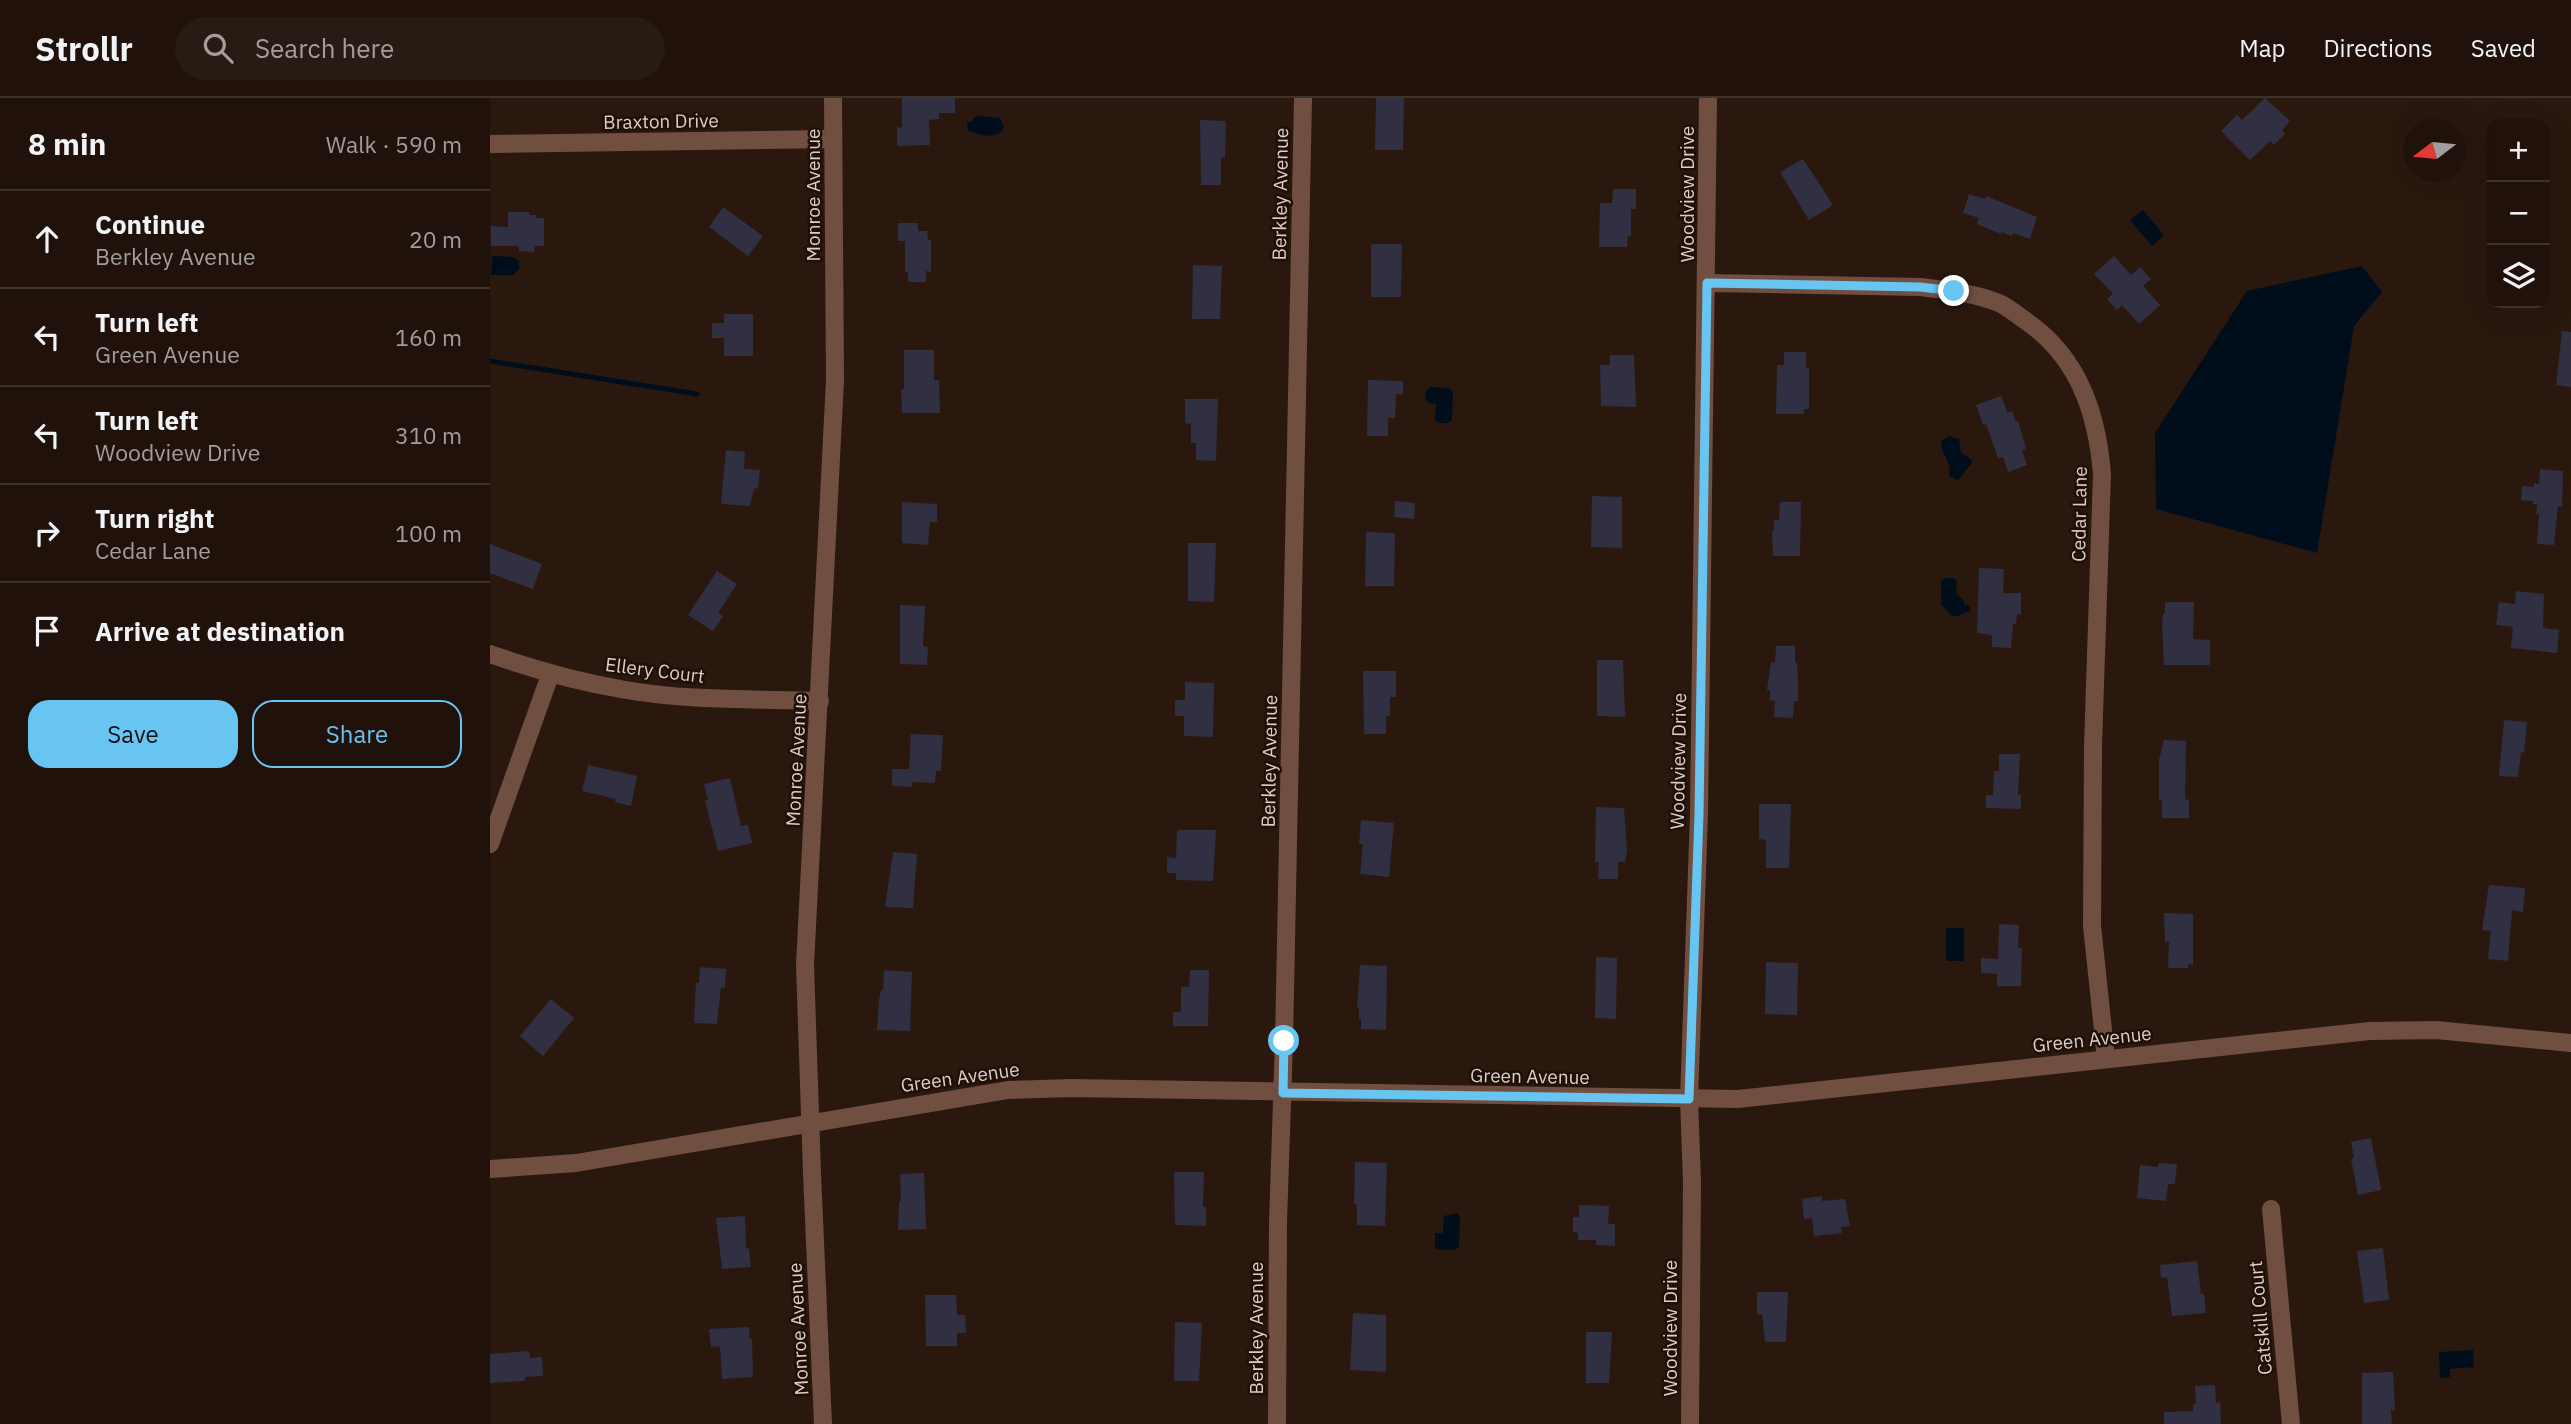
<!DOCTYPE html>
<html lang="en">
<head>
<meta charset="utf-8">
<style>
	:root { --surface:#20120b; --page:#281b14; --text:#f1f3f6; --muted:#a29e9d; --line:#3d322c; --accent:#68c4f0 }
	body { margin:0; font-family:"IBM Plex Sans",sans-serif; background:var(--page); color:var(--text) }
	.controls { position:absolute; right:21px; top:21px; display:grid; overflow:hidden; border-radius:14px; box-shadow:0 7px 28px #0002 }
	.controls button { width:63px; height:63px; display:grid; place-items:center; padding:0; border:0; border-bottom:2px solid var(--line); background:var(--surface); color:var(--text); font:35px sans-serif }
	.compass { position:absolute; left:1913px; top:21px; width:63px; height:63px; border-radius:50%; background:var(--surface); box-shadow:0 7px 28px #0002; rotate:254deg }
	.stop { position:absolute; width:21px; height:21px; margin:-16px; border:5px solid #68c4f0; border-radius:50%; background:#fff }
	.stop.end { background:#68c4f0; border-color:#fff; box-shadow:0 2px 7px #0008 }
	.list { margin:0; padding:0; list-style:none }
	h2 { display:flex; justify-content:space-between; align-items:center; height:91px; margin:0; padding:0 28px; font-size:30px }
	h2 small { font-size:23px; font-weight:400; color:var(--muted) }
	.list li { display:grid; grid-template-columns:46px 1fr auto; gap:21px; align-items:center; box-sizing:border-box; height:98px; padding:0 28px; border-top:2px solid var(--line) }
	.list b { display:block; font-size:26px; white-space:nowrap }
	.list p { margin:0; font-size:23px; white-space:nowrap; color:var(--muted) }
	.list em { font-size:23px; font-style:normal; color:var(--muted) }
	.actions { display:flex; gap:14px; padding:21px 28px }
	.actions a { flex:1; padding:16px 0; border:2px solid var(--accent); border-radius:21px; text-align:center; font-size:24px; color:var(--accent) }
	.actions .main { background:var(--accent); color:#111 }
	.icon { flex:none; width:38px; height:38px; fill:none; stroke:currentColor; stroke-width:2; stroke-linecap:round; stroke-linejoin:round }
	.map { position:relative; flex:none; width:2081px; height:1326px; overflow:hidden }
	header { display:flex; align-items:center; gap:42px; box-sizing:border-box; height:98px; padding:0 35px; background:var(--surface); border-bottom:2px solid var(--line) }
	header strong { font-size:33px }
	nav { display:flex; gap:38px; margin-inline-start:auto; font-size:24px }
	.search { width:490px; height:63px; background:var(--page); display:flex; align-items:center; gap:18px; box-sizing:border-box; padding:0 24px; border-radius:38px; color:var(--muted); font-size:26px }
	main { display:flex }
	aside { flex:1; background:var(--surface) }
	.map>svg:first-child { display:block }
</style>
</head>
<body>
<header>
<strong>Strollr</strong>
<div class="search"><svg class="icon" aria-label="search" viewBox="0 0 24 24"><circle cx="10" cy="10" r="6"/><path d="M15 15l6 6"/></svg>Search here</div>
<nav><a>Map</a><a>Directions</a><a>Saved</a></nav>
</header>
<main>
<aside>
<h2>8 min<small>Walk · 590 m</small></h2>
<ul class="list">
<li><svg class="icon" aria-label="ahead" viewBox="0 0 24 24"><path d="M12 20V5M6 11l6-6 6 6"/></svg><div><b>Continue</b><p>Berkley Avenue</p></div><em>20 m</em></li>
<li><svg class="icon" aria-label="left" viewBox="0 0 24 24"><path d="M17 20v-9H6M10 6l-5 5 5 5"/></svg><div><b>Turn left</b><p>Green Avenue</p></div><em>160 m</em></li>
<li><svg class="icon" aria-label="left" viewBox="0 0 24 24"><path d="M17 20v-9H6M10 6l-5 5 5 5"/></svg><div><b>Turn left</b><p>Woodview Drive</p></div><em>310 m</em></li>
<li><svg class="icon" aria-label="right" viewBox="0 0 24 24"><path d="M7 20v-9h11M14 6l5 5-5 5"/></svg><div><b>Turn right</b><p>Cedar Lane</p></div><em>100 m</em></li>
<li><svg class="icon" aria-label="arrive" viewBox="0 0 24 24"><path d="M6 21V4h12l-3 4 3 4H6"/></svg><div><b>Arrive at destination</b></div></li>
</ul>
<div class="actions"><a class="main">Save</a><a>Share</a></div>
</aside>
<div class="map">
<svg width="2081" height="1326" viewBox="0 0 2081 1326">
	<rect width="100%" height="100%" fill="#2a180f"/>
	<!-- water -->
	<g fill="#000d1b">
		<path d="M486 18 510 20 514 29 512 33C502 42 488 36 478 33L477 24H481Z"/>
		<path d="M1653 112 1674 137 1662 148 1640 122Z"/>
		<path d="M2 158 24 159 29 164V171L23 177H1Z"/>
		<path d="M1872 168 1892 194 1864 228 1827 455 1666 411 1665 335 1757 193Z"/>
		<path d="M940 289 959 290 963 294 962 322 958 325H949L945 322 946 306 939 305 935 301 936 293Z"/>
		<path d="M1459 338 1469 341 1471 355 1481 361 1482 365 1468 382 1459 378C1462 364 1451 356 1451 343Z"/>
		<path d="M1456 480H1464L1467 483 1466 495 1474 503V506L1480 508V513L1467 518H1461L1451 506V483Z"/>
		<rect x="1456" y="830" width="18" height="33"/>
		<path d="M967 1115 970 1119 969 1149 965 1152 945 1151V1135H953L954 1118Z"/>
		<path d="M1983 1252 1984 1269 1960 1271V1279L1950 1280 1949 1254Z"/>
	</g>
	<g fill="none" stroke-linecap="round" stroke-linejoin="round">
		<!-- stream -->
		<path stroke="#000d1b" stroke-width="5" d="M0 263 207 296"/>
	</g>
	<!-- building -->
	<g fill="#312f42">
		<path d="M412 0H465V15H449V21L439 22 440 47 407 48V29L412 30Z"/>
		<path d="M886 0H914L913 52H885Z"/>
		<path d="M1775 0 1800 23 1792 32 1795 36 1784 47 1780 43 1760 62 1731 33 1747 17 1752 22Z"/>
		<path d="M710 22 736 23 735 60H731V87H711Z"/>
		<path d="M1313 61 1343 107 1319 122 1290 74Z"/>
		<path d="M1123 91H1146V111H1141V138H1138L1137 149H1109L1110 105H1122Z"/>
		<path d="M1479 96 1495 101 1496 98 1547 119 1540 141 1523 135 1522 138 1511 134V136L1487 126 1489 120 1473 115Z"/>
		<path d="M233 109 273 138 258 158 219 129Z"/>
		<path d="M18 114H39V117H46V120H54V148H45L44 154 29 153V148H1V128L18 129Z"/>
		<path d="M408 125H428V133H437L438 142H441V174L436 173V184H418V174H415V143H408Z"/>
		<path d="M881 146H912L911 199H881Z"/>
		<path d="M1624 158 1641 177 1650 169 1661 181 1653 188 1670 207 1649 226 1632 207 1627 212 1617 201 1623 196 1604 176Z"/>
		<path d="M703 167 732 168 730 221H702Z"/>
		<path d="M234 216H263V258H234V240H222V225H234Z"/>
		<path d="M2072 233 2081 234V289L2066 287Z"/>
		<path d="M414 252H444V282H449L450 315H412L411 291H414Z"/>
		<path d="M1294 254H1316V270H1319V311H1314V316H1286L1287 267H1294Z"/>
		<path d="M1120 257H1144L1146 309 1111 308 1110 267H1120Z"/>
		<path d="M878 282 913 283V296H906L905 320H898V338H877Z"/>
		<path d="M1511 298 1518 315 1522 313 1526 323H1528L1536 351 1532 352 1537 367 1518 374 1513 359 1508 360 1496 326 1493 327 1486 307Z"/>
		<path d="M695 301H728L726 363 706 362V345H701V326L695 325Z"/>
		<path d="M236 352 255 354 254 371 270 372 268 391 264 390 260 408 231 406Z"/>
		<path d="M2050 371 2073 373 2072 409 2068 408 2064 447 2047 446 2049 416H2046L2047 406H2043V403L2031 402 2032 388 2044 389V385L2049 386Z"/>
		<path d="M1102 398 1132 399V450L1101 449Z"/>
		<path d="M905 403 925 405 924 421 904 419Z"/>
		<path d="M412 404 447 406V424H440L438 447 412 445Z"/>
		<path d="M1290 404H1311L1310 458H1283L1282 432 1284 433V422H1289Z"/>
		<path d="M876 434 905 435 904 488H875Z"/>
		<path d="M698 445H726L724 504 698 503Z"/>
		<path d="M0 446 52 466 43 491 0 475Z"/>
		<path d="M1489 470 1514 471 1513 495H1531V516H1527L1526 526H1523L1521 550 1502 549V537L1487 535Z"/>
		<path d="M227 473 247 486 228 515 233 518 223 533 198 517Z"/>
		<path d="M2026 493 2054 496 2053 530 2069 532 2067 555 2021 550 2023 529 2006 527 2009 504 2025 506Z"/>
		<path d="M1675 504H1704L1703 541 1720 542V567H1674L1672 526 1673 516 1675 515Z"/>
		<path d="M410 507 435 508 433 548 438 549 437 567 410 566Z"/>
		<path d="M1286 548H1305V565H1307L1308 581V603H1304L1303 620 1284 619 1285 603 1280 602V592H1277L1281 564 1285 565Z"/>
		<path d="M1107 562H1133L1135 619 1107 618Z"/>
		<path d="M873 573H906V599H900V618H896V636H874Z"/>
		<path d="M695 584 724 585 723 639 694 638V618H685V602H695Z"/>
		<path d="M2014 622 2037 624 2034 655 2031 654 2028 679 2009 678Z"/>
		<path d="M421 636 453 637 451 673H446L445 685 422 684V689L402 688V671H419Z"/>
		<path d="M1674 642 1696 643 1695 701 1699 702V720H1672V702H1669V662Z"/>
		<path d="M1509 656H1530L1528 697H1531V711L1496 710V697H1503L1504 673H1509Z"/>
		<path d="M98 667 147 678 141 708 125 704 126 701 92 693Z"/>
		<path d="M240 680 251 728 258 727 262 745 228 753 215 703 218 702 214 686Z"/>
		<path d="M1269 706H1301L1299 770H1276V742L1269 741Z"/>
		<path d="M1106 709 1134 710 1137 752 1135 764H1128V781H1108L1109 764H1105Z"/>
		<path d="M871 722 904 725 899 779 870 776 873 746H869Z"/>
		<path d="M687 732H726L723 783 686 782V775H677V759L686 760Z"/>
		<path d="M403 754 427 756 423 810 395 809Z"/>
		<path d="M1999 787 2035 790 2033 814 2022 812 2018 863 1998 861 2001 833 1992 832Z"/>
		<path d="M1674 815 1703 816V867L1699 866 1698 870H1678L1679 844H1675Z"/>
		<path d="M1509 826 1529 827 1528 850H1532L1531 888H1507V876L1491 875V860L1508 861Z"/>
		<path d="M1106 859 1127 860 1126 921 1105 920Z"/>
		<path d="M1276 864 1308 865 1307 917 1275 916Z"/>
		<path d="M870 867 897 868 896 932 871 931V921H869V910H867Z"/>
		<path d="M210 869 236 871 235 890 231 889 227 926 204 925 206 885H209Z"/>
		<path d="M394 872 422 874 420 933 387 932 389 902 391 892H393Z"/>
		<path d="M700 872H719L718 928H683V914H691V889H699Z"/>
		<path d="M61 901 84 920 53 958 30 938Z"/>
		<path d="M1881 1040 1891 1092 1868 1097 1861 1061 1864 1060 1861 1044Z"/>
		<path d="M865 1064 897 1065 895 1128 867 1127V1106H864Z"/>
		<path d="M1669 1065 1687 1066 1685 1086H1678L1676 1103 1647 1100 1650 1067 1668 1069Z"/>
		<path d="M684 1074H714L713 1109H716V1128L685 1127Z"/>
		<path d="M434 1075 436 1131 408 1132 409 1103H411L410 1076Z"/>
		<path d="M1332 1098V1103L1355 1101 1360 1128 1351 1129 1352 1135 1324 1138 1322 1120 1314 1121 1312 1101Z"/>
		<path d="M1089 1107 1119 1108 1118 1126H1125V1148L1106 1147V1142H1088V1135L1083 1134V1119H1089Z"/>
		<path d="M255 1118 256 1151 259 1150 261 1169 232 1171 226 1120Z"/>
		<path d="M1893 1150 1899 1202 1874 1205 1867 1153Z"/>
		<path d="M1707 1163 1711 1196H1714L1716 1215 1682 1218 1677 1179 1671 1180 1670 1167Z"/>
		<path d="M1267 1194H1298L1296 1244H1275L1272 1216H1267Z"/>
		<path d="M435 1197H466L467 1217H475L476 1235H467V1248H436Z"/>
		<path d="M863 1215 896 1217V1274L860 1272Z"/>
		<path d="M685 1224 712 1225 709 1283H684Z"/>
		<path d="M259 1229 260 1241H262L263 1279 232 1281 230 1248 221 1249 219 1231Z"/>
		<path d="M1096 1234H1122L1119 1285H1096Z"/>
		<path d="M39 1253 40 1260 52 1259 53 1278 35 1279V1283L0 1285V1256Z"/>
		<path d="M1903 1274 1905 1312H1901L1902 1326H1872V1275Z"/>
		<path d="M1725 1287 1726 1305 1730 1304 1731 1326H1674V1314L1703 1313V1306H1706L1705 1288Z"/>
	</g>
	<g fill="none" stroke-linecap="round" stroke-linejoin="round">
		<!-- minor -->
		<g stroke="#704f40" stroke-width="18">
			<path d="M0 46 343 41"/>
			<path d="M1217 185 1430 189C1456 192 1484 195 1509 205 1518 209 1527 217 1536 223 1588 259 1607 314 1612 376L1603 648 1602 828 1616 960"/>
			<path d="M0 556C45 572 89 584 136 592 199 603 266 601 330 603"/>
			<path d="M0 746 60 577"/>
			<path d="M1781 1111 1801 1326"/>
			<path d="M333 1326 322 1075 315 867 345 282 343 0"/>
			<path d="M787 1326 788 1125 794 943 813 0"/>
			<path d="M1200 1326 1202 1084 1199 1001 1209 716 1218 0"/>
		</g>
		<!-- tertiary -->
		<path stroke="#704f40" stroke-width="18" d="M0 1071 86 1065 518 992 581 990 1248 1001 1880 933 1946 932 2081 945"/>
	</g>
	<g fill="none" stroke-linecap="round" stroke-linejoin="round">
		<!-- route -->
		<path stroke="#68c4f0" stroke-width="9" d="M794 943 793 995 1199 1001 1209 716 1217 185 1430 189 1464 193"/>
	</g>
	<g text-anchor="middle" stroke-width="5" stroke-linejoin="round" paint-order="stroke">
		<!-- street labels -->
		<g font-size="19" fill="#dbcec8" stroke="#200f07">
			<text transform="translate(171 23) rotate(-1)" y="7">Braxton Drive</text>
			<text transform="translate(790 96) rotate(-89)" y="7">Berkley Avenue</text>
			<text transform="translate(1197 96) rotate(-90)" y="7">Woodview Drive</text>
			<text transform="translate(323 97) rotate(-90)" y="7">Monroe Avenue</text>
			<text transform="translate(1589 416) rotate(-89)" y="7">Cedar Lane</text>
			<text transform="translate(165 572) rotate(7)" y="7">Ellery Court</text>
			<text transform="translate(306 662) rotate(-87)" y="7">Monroe Avenue</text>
			<text transform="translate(779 663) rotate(-89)" y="7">Berkley Avenue</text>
			<text transform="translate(1188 663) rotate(-89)" y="7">Woodview Drive</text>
			<text transform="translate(1602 941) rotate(-6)" y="7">Green Avenue</text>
			<text transform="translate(1040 978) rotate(1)" y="7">Green Avenue</text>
			<text transform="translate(470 979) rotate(-8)" y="7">Green Avenue</text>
			<text transform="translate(1770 1220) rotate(-95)" y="7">Catskill Court</text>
			<text transform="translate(766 1230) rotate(-90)" y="7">Berkley Avenue</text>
			<text transform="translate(1180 1230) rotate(-90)" y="7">Woodview Drive</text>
			<text transform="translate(308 1231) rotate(-93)" y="7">Monroe Avenue</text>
		</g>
	</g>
</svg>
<div class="controls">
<button>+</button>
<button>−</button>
<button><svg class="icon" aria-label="layers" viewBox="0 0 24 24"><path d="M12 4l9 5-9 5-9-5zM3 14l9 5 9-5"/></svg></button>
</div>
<svg class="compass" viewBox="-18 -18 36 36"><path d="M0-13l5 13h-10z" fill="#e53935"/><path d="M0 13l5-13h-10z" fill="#a29e9d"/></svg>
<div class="stop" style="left:794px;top:943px"></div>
<div class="stop end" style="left:1464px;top:193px"></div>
</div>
</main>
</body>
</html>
